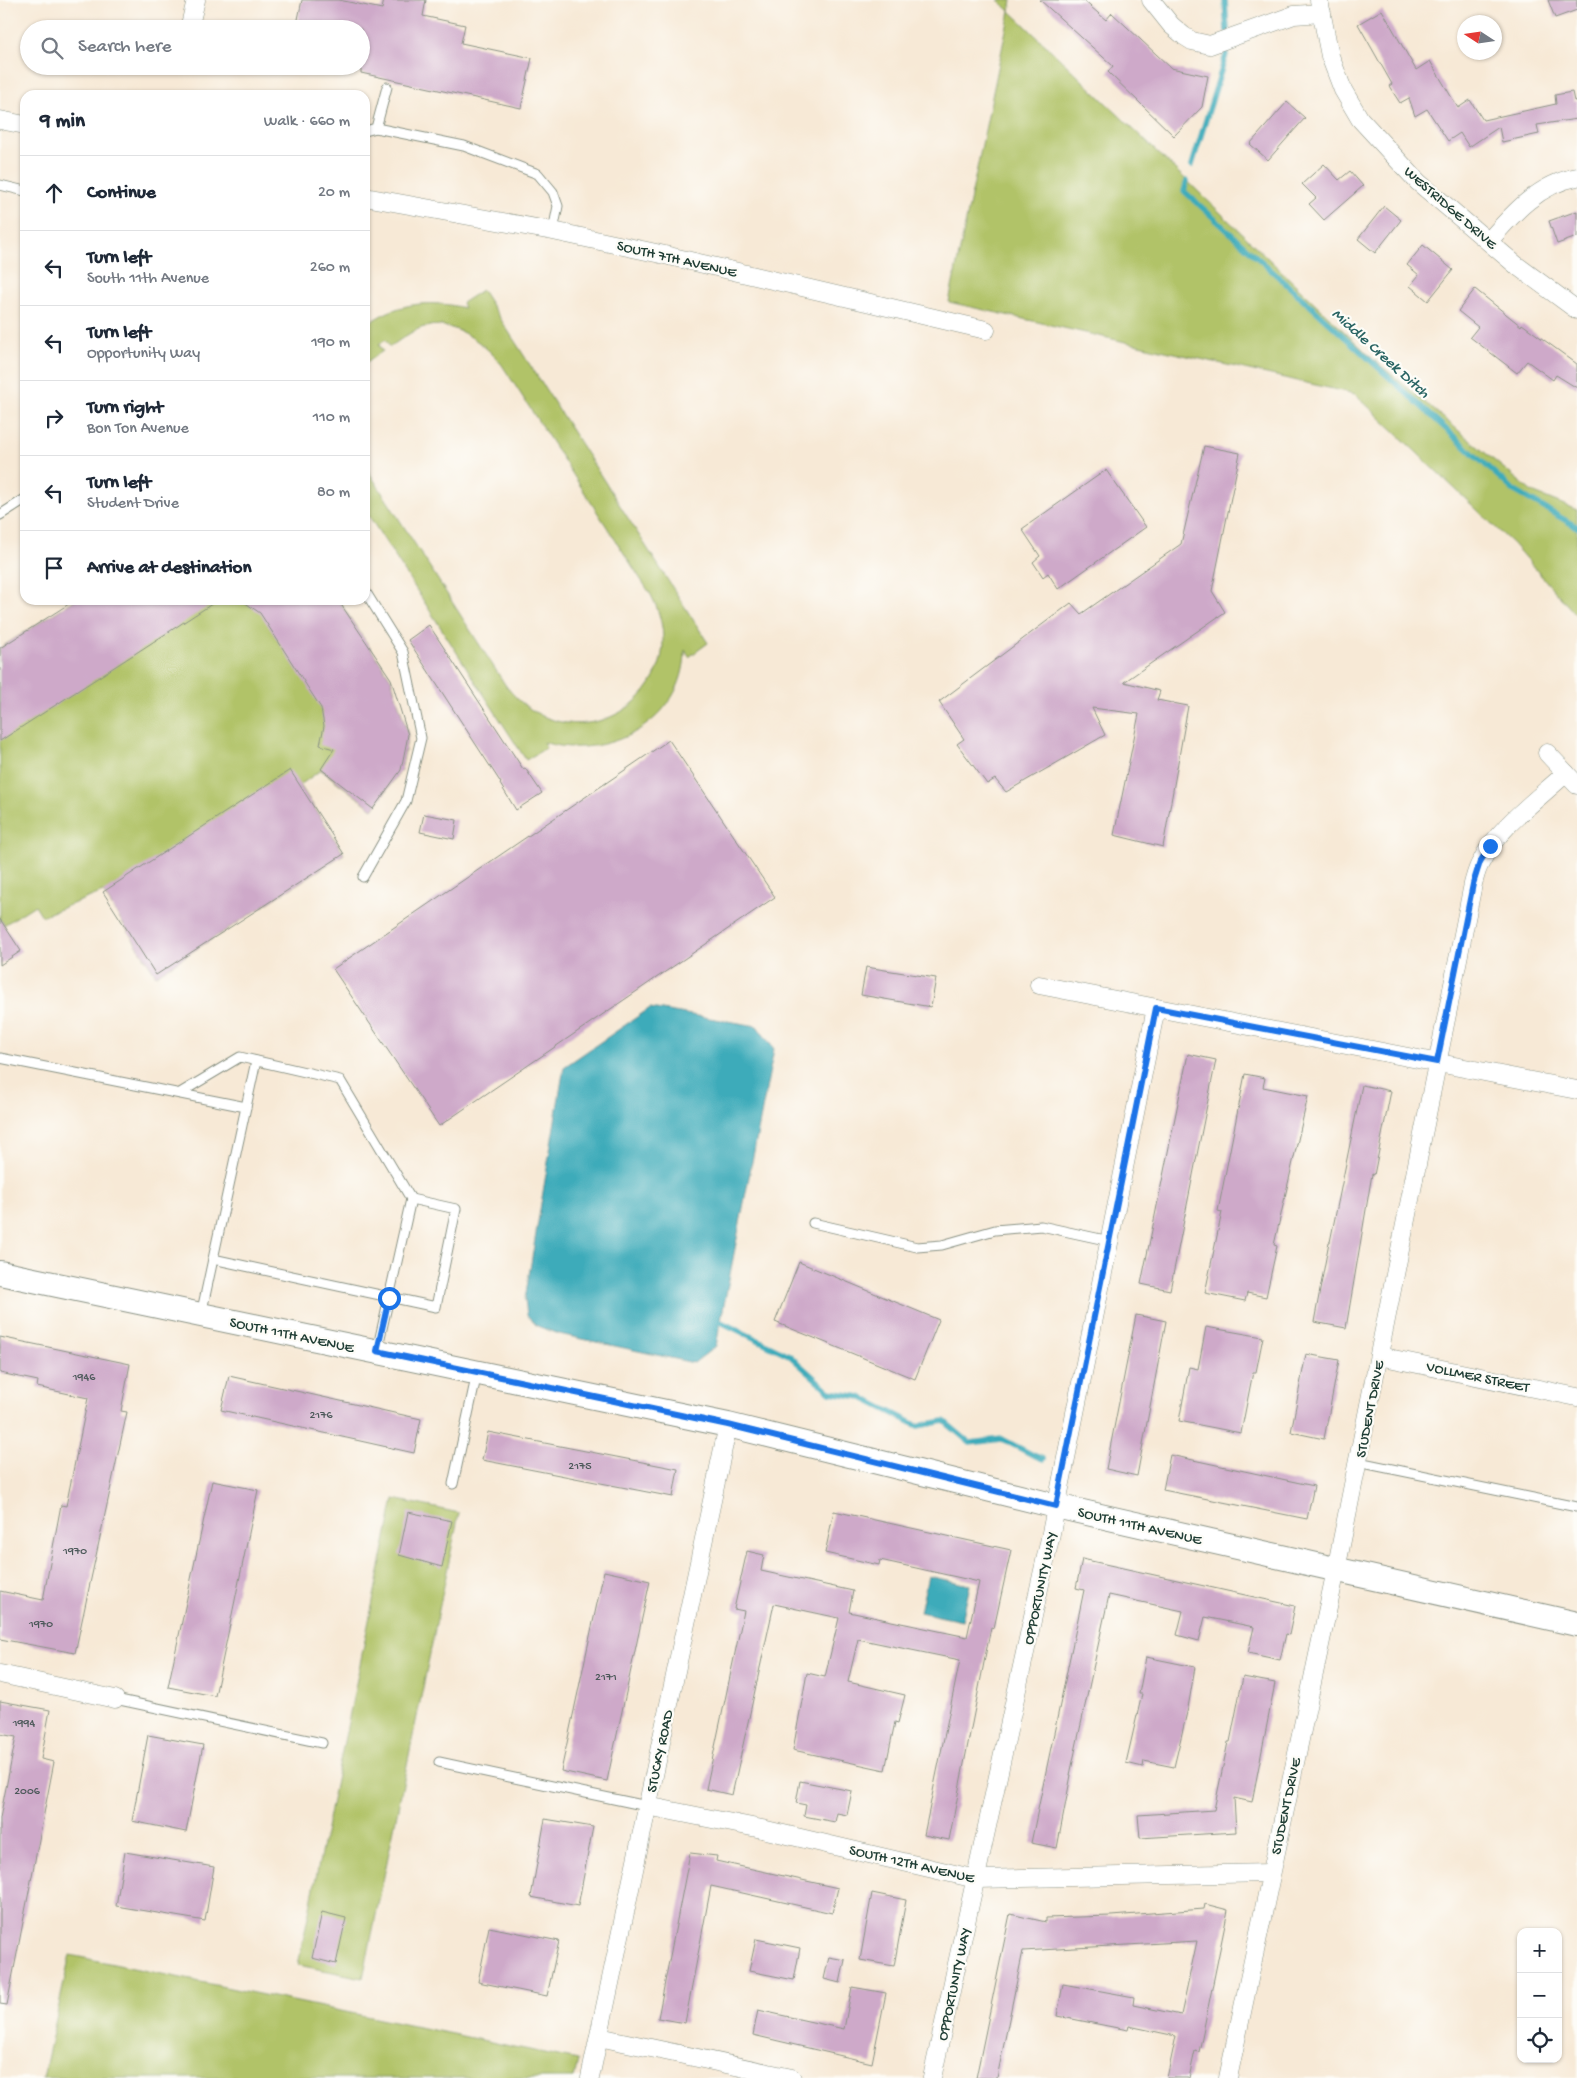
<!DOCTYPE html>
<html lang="en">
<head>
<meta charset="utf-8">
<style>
	:root { --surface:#fff; --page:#f6f6f7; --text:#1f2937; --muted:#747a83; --line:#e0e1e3 }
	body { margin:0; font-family:"Gochi Hand",sans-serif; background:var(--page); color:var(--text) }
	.controls { position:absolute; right:15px; bottom:15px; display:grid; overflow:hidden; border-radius:10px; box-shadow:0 1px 4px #0004 }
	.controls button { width:45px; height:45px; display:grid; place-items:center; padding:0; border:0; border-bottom:1px solid var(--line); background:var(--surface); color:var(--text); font:25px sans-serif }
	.compass { position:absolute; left:1457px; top:15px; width:45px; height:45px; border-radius:50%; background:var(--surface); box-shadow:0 1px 4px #0004; rotate:282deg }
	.stop { position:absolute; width:15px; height:15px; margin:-11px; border:4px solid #1a73e8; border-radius:50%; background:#fff }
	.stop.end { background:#1a73e8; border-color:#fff; box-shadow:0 1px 5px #0008 }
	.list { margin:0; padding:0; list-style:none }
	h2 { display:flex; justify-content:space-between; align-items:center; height:65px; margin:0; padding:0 20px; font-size:21px }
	h2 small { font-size:16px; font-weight:400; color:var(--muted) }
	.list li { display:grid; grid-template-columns:32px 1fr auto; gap:15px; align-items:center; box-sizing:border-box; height:75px; padding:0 20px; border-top:1px solid var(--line) }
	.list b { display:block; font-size:19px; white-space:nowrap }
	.list p { margin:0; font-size:16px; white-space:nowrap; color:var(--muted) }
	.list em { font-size:16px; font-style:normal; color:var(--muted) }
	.icon { flex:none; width:28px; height:28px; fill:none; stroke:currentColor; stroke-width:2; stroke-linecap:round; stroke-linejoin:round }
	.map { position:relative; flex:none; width:1577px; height:2078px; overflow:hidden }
	.search { position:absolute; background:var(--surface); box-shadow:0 1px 4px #0004; left:20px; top:20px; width:350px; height:55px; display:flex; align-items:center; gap:12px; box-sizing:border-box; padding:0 18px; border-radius:28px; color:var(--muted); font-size:19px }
	.panel { position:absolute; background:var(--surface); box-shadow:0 1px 4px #0004; left:20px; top:90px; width:350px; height:515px; border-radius:15px }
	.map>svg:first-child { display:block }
</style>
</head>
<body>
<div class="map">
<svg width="1577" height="2078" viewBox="0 0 1577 2078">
	<rect width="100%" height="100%" fill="#fdfcf7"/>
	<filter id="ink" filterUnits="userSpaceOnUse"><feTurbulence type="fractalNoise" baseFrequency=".02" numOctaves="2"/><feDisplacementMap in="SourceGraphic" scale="10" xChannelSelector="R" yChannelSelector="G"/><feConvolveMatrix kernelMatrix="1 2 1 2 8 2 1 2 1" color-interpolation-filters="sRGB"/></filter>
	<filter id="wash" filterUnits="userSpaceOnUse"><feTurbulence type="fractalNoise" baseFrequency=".0096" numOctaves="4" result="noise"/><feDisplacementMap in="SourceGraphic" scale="20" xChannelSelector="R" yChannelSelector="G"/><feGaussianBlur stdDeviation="1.12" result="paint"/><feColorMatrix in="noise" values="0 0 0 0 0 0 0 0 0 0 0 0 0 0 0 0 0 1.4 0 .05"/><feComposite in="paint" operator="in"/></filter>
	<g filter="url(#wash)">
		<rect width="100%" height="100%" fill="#f7e9d6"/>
		<!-- green -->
		<g fill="#b1c367" stroke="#68804e">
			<path d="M998 0H1012L1010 11 1373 359 1532 492 1577 510V616L1513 544 1355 394 949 302 1010 11Z"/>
			<path d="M482 290 708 643 689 657 685 650C685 722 606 762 543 742L546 748 526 760 365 510V466L506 686C574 774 703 693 651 595L502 365C485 343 450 317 421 328 410 332 400 340 390 347L385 340 379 345 383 351 365 363V326C394 303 429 299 464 308L462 303Z"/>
			<path d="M75 600H338L391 679 408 735 401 770 373 809 321 770 300 785 344 854 156 975 103 892 42 916 35 905 4 925 0 919V648Z"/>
			<path d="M394 1499 459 1513 363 1978 298 1965Z"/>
			<path d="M70 1955 578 2060 574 2078H43Z"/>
		</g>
		<!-- water -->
		<g fill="#3cabba" stroke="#2e7477">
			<path d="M650 1008 757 1026 774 1049 716 1346 694 1363 559 1334 537 1326 527 1315 525 1299 564 1067Z"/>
			<path d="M928 1576 970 1585 962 1621 920 1612Z"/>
		</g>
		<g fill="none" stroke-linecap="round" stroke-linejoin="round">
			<!-- stream -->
			<g stroke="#3cabba" stroke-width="5.5">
				<path d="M1225 0 1227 30"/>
				<path d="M1192 165 1226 55V47"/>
				<path d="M1187 181 1184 191 1513 490 1577 527"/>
				<path d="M721 1322 789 1355 830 1392 861 1397 918 1426 944 1421 970 1443 1002 1439 1033 1455 1043 1459"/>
			</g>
		</g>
		<g id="blocks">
			<!-- building -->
			<g fill="#cea9c9">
				<path d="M302 0H339L382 9 384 0H426L423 16 465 25 461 43 532 58 521 108 361 73V29H296Z"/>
				<path d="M1040 0H1083L1106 20 1112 13 1171 68 1208 76 1202 107 1174 136 1108 72 1113 66Z"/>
				<path d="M1548 0H1577V10L1555 18Z"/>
				<path d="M1382 10 1416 70 1430 61 1458 108 1470 100 1483 120 1556 104 1555 95 1572 92 1574 101 1577 100V119L1537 125 1539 134 1502 142 1499 127 1469 147 1460 133 1448 141 1427 109 1415 116 1409 98 1400 103 1389 86 1392 84 1358 24Z"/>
				<path d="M1287 102 1305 118 1268 160 1250 144Z"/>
				<path d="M1324 164 1339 180 1350 171 1363 186 1324 220 1309 204 1316 198 1302 184Z"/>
				<path d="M1384 206 1401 220 1375 253 1358 239Z"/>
				<path d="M1577 211V237L1557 244 1549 221Z"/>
				<path d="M1423 245 1453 270 1428 301 1410 286 1419 275 1407 265Z"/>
				<path d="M1475 289 1521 326 1522 324 1577 364V388L1556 375 1553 380 1527 361 1517 373 1470 337 1478 327 1458 311Z"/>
				<path d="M1204 446 1240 453 1212 591 1225 612 1124 682 1160 691 1157 700 1188 706 1163 847 1114 835 1139 714 1092 708 1105 735 1006 792 995 779 987 784 957 744 964 739 939 702 1071 603 1081 614 1181 544Z"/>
				<path d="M1106 470 1146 527 1058 589 1048 573 1043 577 1033 562 1040 556 1022 529Z"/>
				<path d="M75 600H218L0 741V648Z"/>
				<path d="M241 600H338L391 679 408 735 401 770 373 809 321 769 334 749 320 745 324 726 321 708 260 613Z"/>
				<path d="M429 625 523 769 525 768 542 793 516 810 500 784 501 783 408 640Z"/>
				<path d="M669 740 775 897 439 1126 333 969Z"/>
				<path d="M290 770 344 854 156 975 103 892Z"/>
				<path d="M424 814 457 820 454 839 420 832Z"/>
				<path d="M0 919 21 951 0 965Z"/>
				<path d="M866 967 936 978 931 1007 861 995Z"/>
				<path d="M1188 1054 1216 1060 1170 1290 1141 1284Z"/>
				<path d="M1245 1074 1265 1078 1263 1087 1308 1096 1274 1245 1277 1246 1266 1297 1247 1293 1245 1301 1205 1293 1222 1212 1218 1211Z"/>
				<path d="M1362 1085 1391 1091 1374 1175 1372 1174 1346 1328 1314 1322 1329 1242H1330Z"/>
				<path d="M799 1262 939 1320 915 1379 775 1322Z"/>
				<path d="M1136 1315 1166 1321 1137 1476 1106 1469Z"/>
				<path d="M1206 1327 1263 1337 1256 1372H1253L1241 1433 1179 1421 1189 1367 1198 1369Z"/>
				<path d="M0 1337 130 1364 121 1411 127 1412 75 1653 0 1639V1591L43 1600 61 1505 66 1506 88 1398 37 1387 38 1381 0 1373Z"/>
				<path d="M1306 1354 1339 1360 1324 1439 1291 1432Z"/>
				<path d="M229 1376 421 1419 414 1453 221 1410Z"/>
				<path d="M488 1432 678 1469 673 1497 482 1460Z"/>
				<path d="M1170 1455 1314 1486 1307 1519 1163 1490Z"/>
				<path d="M212 1481 258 1490 215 1696 168 1687Z"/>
				<path d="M834 1511 1011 1550 994 1628 991 1627 949 1840 924 1835 960 1660 858 1639 848 1682 905 1695 898 1723 895 1722 885 1770 793 1750 807 1673 825 1677 839 1618 774 1604 732 1795 706 1789 744 1611 734 1609 747 1551 764 1555 761 1571 853 1591 849 1612 967 1637 979 1582 880 1560 879 1565 825 1553Z"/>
				<path d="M408 1512 452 1521 442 1567 399 1555Z"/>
				<path d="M1082 1559 1295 1606 1289 1635 1286 1634 1280 1660 1248 1653 1254 1627 1205 1617 1199 1641 1177 1635 1183 1611 1109 1595 1070 1775H1071L1057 1848 1031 1843 1084 1590 1076 1588Z"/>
				<path d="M604 1571 650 1581 607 1781 561 1771Z"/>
				<path d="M1146 1657 1195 1667 1188 1708 1174 1767 1144 1761 1143 1767 1126 1763 1142 1694H1139Z"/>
				<path d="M1243 1677 1275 1683 1252 1802 1234 1798 1236 1832 1140 1838 1138 1815 1214 1810 1228 1742H1230Z"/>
				<path d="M0 1701 50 1710 41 1759 54 1762 7 2005 0 2004V1818L16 1737 0 1734Z"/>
				<path d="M148 1735 203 1745 186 1832 132 1821Z"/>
				<path d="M800 1781 852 1791 847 1815 837 1813 835 1822 804 1816 806 1805 796 1803Z"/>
				<path d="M545 1819 593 1827 578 1906 531 1897Z"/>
				<path d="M125 1852 214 1867 205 1921 116 1906Z"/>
				<path d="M690 1853 717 1856 716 1861 838 1888 832 1913 711 1886 685 2023 658 2018Z"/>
				<path d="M872 1893 906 1900 894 1966 860 1960Z"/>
				<path d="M1205 1904 1228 1910 1199 2052 1195 2051 1189 2078H1167L1176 2036 1129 2026 1128 2030 1057 2016 1063 1984 1134 1997 1133 2005 1181 2015 1197 1941 1023 1951 997 2078H976L1010 1914 1046 1922V1918L1111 1916 1204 1909Z"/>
				<path d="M322 1912 346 1918 336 1964 312 1958Z"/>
				<path d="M489 1927 559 1941 547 1996 478 1982Z"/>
				<path d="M756 1939 800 1948 794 1980 749 1971Z"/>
				<path d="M829 1957 845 1960 840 1983 824 1979Z"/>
				<path d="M852 1987 886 1993 872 2063 753 2035 758 2010 844 2029Z"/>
			</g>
		</g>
	</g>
	<g filter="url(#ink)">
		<use href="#blocks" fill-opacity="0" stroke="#8b9385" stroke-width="1"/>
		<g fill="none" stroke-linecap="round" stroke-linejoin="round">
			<defs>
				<g id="lane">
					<path d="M376 128 464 146 538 174 553 192 558 206 553 231"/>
					<path d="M365 131 376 128 387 87"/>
					<path d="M0 185 25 191"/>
					<path d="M0 515 25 499"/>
					<path d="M363 877 406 801 421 738 403 652 365 591"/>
					<path d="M0 1058 246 1107"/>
					<path d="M256 1061 213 1259 436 1307 456 1209 411 1199"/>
					<path d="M180 1093 240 1057 340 1080 411 1199 377 1351"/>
					<path d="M813 1223 917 1247 942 1245 995 1230 1041 1226 1110 1241"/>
					<path d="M201 1315 213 1259"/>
					<path d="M1358 1462 1577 1507"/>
					<path d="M453 1484 477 1373"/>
					<path d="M115 1699 322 1743"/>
					<path d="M439 1762 647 1806"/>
				</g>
				<g id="street">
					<path d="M1151 0 1171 25 1184 36 1192 41 1210 45 1294 15 1322 13"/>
					<path d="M1319 0 1330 56 1343 90 1360 119 1418 182 1516 265 1577 310"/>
					<path d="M189 29 196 0"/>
					<path d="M0 120 25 125"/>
					<path d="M365 197 553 231 656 253 986 330"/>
					<path d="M1489 241C1513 213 1539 184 1577 177"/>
					<path d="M1547 753 1577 785"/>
					<path d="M1039 985 1577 1090"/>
					<path d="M1379 1356 1577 1397"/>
					<path d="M0 1674 115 1699"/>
					<path d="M647 1806 762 1829 976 1879 1271 1873"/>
					<path d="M599 2037 792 2078"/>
					<path d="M590 2078 728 1425"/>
					<path d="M932 2078 1049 1543 1156 1008"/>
					<path d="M1228 2078 1336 1570 1473 884C1475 877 1477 868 1481 862 1497 828 1538 799 1566 773"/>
				</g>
				<path id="secondary" d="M0 1273 728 1425 1056 1506 1577 1624"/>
			</defs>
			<!-- lane casing -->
			<use href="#lane" stroke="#8b9385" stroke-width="11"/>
			<!-- street casing -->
			<use href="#street" stroke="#8b9385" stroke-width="19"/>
			<!-- secondary casing -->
			<use href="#secondary" stroke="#8b9385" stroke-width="26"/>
			<!-- lane -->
			<use href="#lane" stroke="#fff" stroke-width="9"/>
			<!-- street -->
			<use href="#street" stroke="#fff" stroke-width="18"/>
			<!-- secondary -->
			<use href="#secondary" stroke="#fff" stroke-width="24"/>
		</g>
	</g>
	<g fill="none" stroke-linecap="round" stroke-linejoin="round" filter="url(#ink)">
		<!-- route -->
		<path stroke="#1a73e8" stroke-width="6" d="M389 1298 377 1351 728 1425 1056 1506 1156 1008 1437 1062 1473 884 1480 862 1490 846"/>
	</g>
	<g text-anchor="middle" stroke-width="4.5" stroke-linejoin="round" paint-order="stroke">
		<!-- number labels -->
		<g font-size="12" fill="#4b5859">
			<text x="84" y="1380">1946</text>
			<text x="321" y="1418">2176</text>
			<text x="580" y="1469">2175</text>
			<text x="75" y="1554">1970</text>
			<text x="41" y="1627">1970</text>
			<text x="606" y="1680">2171</text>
			<text x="24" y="1726">1994</text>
			<text x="27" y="1794">2006</text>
		</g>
		<!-- street labels -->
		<g font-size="15" fill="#1f3d34" stroke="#fdfcf7">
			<text transform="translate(1451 207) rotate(41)" y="5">WESTRIDGE DRIVE</text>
			<text transform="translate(677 258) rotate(13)" y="5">SOUTH 7TH AVENUE</text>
			<text transform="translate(292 1334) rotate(12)" y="5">SOUTH 11TH AVENUE</text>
			<text transform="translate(1478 1376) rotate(12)" y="5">VOLLMER STREET</text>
			<text transform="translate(1369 1409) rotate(-79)" y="5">STUDENT DRIVE</text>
			<text transform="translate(1140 1525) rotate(13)" y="5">SOUTH 11TH AVENUE</text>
			<text transform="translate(1039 1588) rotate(-78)" y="5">OPPORTUNITY WAY</text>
			<text transform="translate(659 1751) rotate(-78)" y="5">STUCKY ROAD</text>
			<text transform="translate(1285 1806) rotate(-78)" y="5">STUDENT DRIVE</text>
			<text transform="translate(912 1863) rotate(13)" y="5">SOUTH 12TH AVENUE</text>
			<text transform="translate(953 1984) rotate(-78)" y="5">OPPORTUNITY WAY</text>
		</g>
		<!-- water labels -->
		<g font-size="16" font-style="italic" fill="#296463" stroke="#fdfcf7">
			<text transform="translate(1382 352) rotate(42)" y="6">Middle Creek Ditch</text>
		</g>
	</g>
</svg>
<div class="controls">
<button>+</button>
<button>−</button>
<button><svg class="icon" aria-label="locate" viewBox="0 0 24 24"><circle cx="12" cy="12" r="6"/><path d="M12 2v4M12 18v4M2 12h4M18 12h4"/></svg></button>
</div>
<svg class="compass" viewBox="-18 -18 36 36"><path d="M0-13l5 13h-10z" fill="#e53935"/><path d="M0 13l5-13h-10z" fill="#747a83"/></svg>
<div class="stop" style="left:389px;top:1298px"></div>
<div class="stop end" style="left:1490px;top:846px"></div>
<div class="search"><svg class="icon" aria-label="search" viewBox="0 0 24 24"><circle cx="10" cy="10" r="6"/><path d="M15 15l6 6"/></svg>Search here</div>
<section class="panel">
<h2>9 min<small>Walk · 660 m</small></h2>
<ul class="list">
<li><svg class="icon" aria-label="ahead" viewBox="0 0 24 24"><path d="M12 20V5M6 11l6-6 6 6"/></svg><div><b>Continue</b></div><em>20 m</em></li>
<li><svg class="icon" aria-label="left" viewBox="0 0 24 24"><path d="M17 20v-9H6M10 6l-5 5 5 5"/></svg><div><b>Turn left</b><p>South 11th Avenue</p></div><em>260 m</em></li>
<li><svg class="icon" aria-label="left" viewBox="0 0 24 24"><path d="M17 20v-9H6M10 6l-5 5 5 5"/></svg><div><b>Turn left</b><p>Opportunity Way</p></div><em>190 m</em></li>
<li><svg class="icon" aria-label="right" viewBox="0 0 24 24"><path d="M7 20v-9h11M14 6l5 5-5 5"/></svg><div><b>Turn right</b><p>Bon Ton Avenue</p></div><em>110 m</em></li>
<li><svg class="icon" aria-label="left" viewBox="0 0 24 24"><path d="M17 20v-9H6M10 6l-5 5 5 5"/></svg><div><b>Turn left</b><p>Student Drive</p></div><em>80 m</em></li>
<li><svg class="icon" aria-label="arrive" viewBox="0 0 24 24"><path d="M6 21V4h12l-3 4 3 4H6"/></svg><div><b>Arrive at destination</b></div></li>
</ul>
</section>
</div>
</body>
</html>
